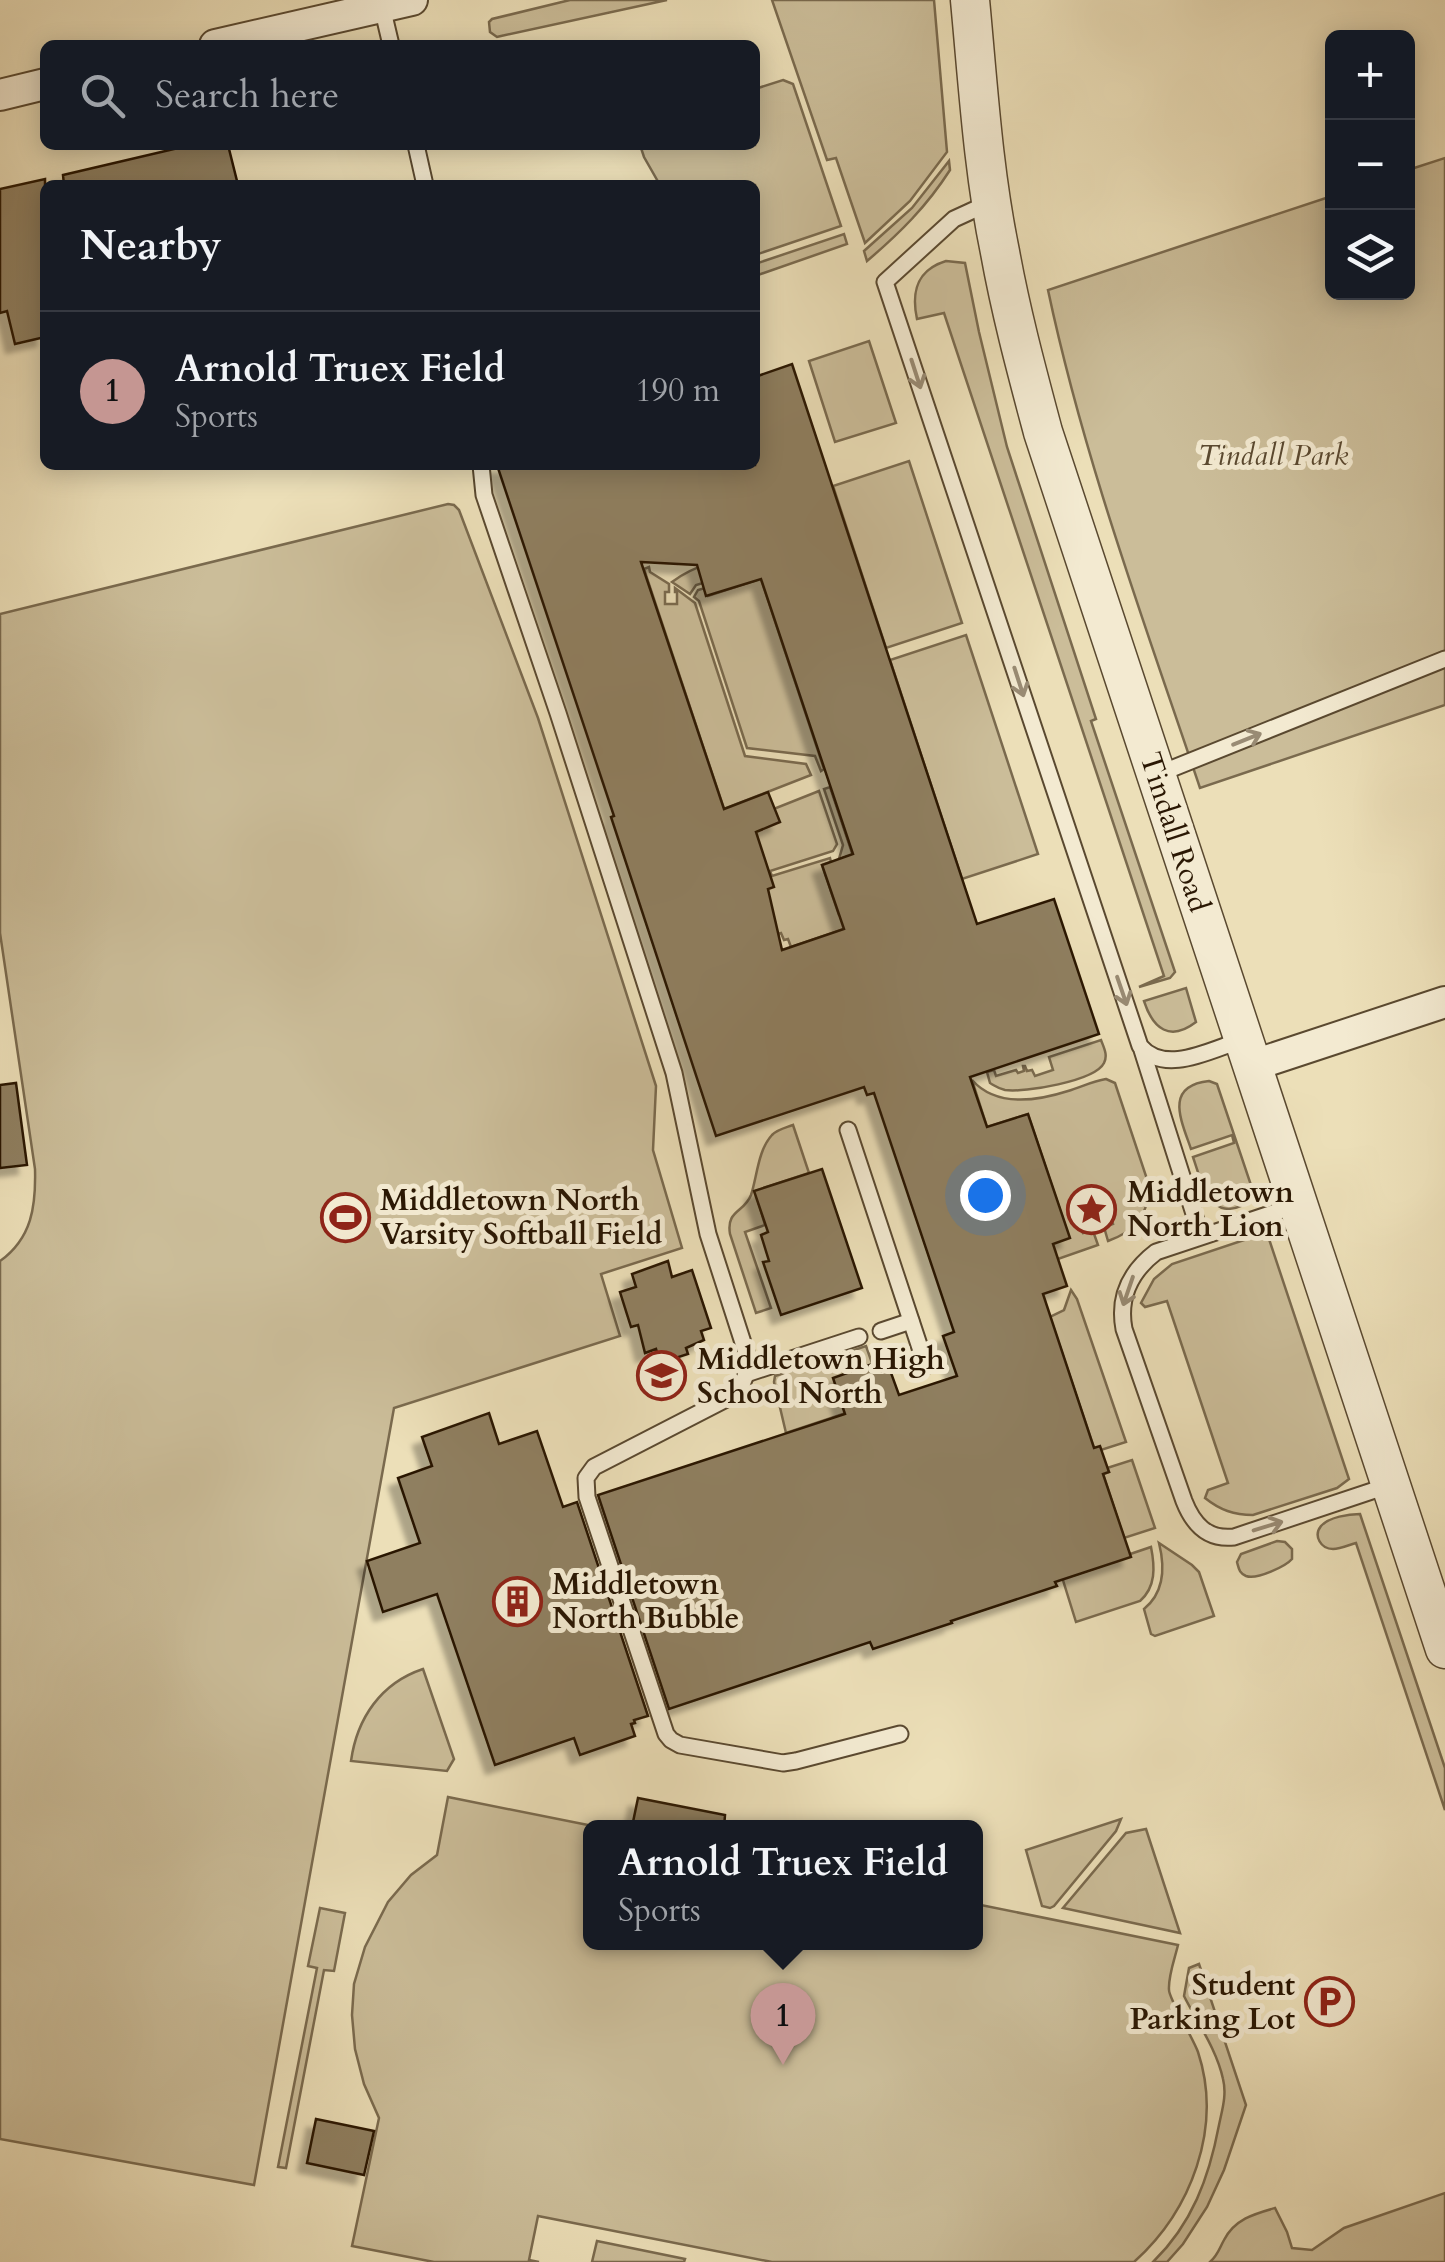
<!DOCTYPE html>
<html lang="en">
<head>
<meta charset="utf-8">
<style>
	:root { --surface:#171b24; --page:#20242c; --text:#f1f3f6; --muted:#9ea1a6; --line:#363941; --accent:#c59692 }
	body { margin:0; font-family:Cardo,serif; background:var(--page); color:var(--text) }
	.controls { position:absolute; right:30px; top:30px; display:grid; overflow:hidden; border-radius:15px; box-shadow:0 5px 25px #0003 }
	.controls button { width:90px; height:90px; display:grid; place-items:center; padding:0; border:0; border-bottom:2px solid var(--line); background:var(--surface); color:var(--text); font:50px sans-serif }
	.you { position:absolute; left:985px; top:1195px; width:35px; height:35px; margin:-25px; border:8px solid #fff; border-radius:50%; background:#1a73e8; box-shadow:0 0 0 15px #1a73e833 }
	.badge { display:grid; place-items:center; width:65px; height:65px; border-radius:50%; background:var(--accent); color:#111; font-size:32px; font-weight:700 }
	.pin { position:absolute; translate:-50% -82px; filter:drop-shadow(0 2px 5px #0008) }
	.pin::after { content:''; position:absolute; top:52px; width:35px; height:30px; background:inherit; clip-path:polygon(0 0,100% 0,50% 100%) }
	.popup { position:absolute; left:583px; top:1820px; width:400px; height:130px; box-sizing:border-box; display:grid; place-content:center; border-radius:15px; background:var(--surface); filter:drop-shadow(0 2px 8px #0005); font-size:32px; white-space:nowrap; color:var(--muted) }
	.popup b { font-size:38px; color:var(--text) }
	.popup::after { content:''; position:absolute; left:50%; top:100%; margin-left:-20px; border:20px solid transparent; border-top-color:var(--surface) }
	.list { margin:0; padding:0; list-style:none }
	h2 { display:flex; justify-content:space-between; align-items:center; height:130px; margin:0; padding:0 40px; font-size:42px }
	h2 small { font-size:32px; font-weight:400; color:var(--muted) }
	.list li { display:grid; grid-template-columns:65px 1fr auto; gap:30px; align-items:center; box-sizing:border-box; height:160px; padding:0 40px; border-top:2px solid var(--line) }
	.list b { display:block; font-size:38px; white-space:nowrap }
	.list p { margin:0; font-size:32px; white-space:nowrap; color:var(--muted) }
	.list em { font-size:32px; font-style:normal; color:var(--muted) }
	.icon { flex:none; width:55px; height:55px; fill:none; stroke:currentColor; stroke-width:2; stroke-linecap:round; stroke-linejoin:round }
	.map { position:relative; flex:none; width:1445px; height:2262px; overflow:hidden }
	.search { position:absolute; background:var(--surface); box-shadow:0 5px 25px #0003; left:40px; top:40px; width:720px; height:110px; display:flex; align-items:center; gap:25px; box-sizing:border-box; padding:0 35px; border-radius:15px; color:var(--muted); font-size:38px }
	.panel { position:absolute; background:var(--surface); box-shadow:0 5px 25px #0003; left:40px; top:180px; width:720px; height:290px; border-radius:15px }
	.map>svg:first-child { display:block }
</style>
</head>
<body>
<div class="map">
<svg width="1445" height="2262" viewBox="0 0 1445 2262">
	<defs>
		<filter id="shadow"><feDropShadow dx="-9" dy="9" stdDeviation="2.5" flood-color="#0004"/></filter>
	</defs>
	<rect width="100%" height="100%" fill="#ecdfb8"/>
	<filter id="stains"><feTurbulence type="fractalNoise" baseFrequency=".002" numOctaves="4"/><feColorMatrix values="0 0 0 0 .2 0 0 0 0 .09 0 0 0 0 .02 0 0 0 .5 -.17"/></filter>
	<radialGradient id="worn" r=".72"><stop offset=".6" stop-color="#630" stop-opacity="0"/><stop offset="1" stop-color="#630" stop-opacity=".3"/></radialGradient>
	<!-- green -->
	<g fill="#cbbd99" stroke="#7a6a4e" stroke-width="2.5">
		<path d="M570 0H667L501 36 497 37 490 32 489 22 492 19Z"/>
		<path d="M772 0H934L947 152 910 201 865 243 836 158 827 160Z"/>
		<path d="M783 80 793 84 841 226 755 255V185H660L644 157 640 145H755V89Z"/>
		<path d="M1445 158V705L1200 788C1145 624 1084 460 1048 290L1332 196V292H1408V170Z"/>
		<path d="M949 161 950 170C927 206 900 233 867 261L864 251 912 208Z"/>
		<path d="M844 234 847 244 755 276V264Z"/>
		<path d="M946 261 965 263 979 332 1007 447 1096 719 1091 721 1175 972 1170 978 1139 987 1164 976 944 313 917 319C911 291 917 270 946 261Z"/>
		<path d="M869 341 896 423 835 442 809 361Z"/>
		<path d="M909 461 962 623 886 648 833 486Z"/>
		<path d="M448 504 454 505 459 510 538 718 656 1086 653 1150 682 1248 601 1274 620 1336 394 1408 254 2185 0 2139V1261C32 1238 36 1206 35 1169L0 933V614Z"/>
		<path d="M753 555 824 769 821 771 815 756 747 748 699 601 694 597 698 590 705 588 708 596 757 580 703 583 696 585 690 594 672 582C694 565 726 557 753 555Z"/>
		<path d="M649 567 650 572 669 584V592H665V604H677V592H675V588L695 603 745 756 806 764 811 775 724 809 644 569Z"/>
		<path d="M966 635 1038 854 962 879 890 660Z"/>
		<path d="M830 787 874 919 791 947 788 939 784 940 781 933 778 934 728 827 819 791 837 844 833 851 770 871 772 876 830 858 831 862 822 865 839 915 849 856 839 859 843 845 824 789Z"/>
		<path d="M1186 988 1196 1022C1170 1042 1153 1029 1144 1001Z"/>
		<path d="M1101 1040C1104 1048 1108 1055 1104 1063 1095 1081 1024 1093 1005 1090 997 1088 997 1087 990 1083L987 1072 994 1070 996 1076 1016 1070 1018 1073 1024 1071 1023 1066H1025L1027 1071 1032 1070 1035 1076 1053 1070 1049 1057Z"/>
		<path d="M1106 1079 1115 1083 1146 1176C1153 1209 1139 1230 1108 1241L1104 1227 1113 1224 1104 1197 1074 1207 1083 1233 1093 1231 1098 1245 1058 1259 1028 1252 1069 1237 1028 1114 987 1127 972 1080C996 1107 1037 1101 1068 1091 1081 1087 1093 1081 1106 1079Z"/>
		<path d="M1209 1081 1217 1084 1255 1197C1214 1230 1203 1188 1193 1157L1234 1143 1232 1135 1191 1149C1181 1120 1164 1086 1209 1081Z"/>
		<path d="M793 1125 809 1173 755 1191 765 1225 745 1232 771 1308 756 1313 730 1234C726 1210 744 1213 751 1195 757 1177 758 1150 772 1135 778 1129 785 1128 793 1125Z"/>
		<path d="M1256 1236H1268L1349 1479 1337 1488 1253 1515C1234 1515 1220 1510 1205 1498L1208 1490 1228 1483 1167 1301 1145 1307 1141 1303 1154 1279 1172 1264Z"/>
		<path d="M1071 1290 1077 1299 1126 1442 1101 1450 1100 1447 1094 1448 1050 1317 1064 1310Z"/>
		<path d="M866 1346 885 1400 786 1433 774 1382 775 1376Z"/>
		<path d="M1132 1460 1155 1528 1124 1538 1103 1474 1109 1472 1107 1468Z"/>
		<path d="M1360 1514 1445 1768V1810L1356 1543C1349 1545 1340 1549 1333 1549 1321 1549 1313 1536 1321 1526 1329 1517 1349 1514 1360 1514Z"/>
		<path d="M1277 1541 1285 1542 1292 1549V1559C1286 1566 1257 1580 1246 1576 1239 1573 1239 1569 1237 1562L1241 1554Z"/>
		<path d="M1159 1543 1192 1565 1199 1572 1214 1616 1155 1636 1151 1634 1144 1609C1165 1592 1165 1567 1159 1543Z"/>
		<path d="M1151 1547C1155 1567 1156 1587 1140 1601L1076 1622 1062 1577Z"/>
		<path d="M423 1669 454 1759 447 1771 351 1761C357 1718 381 1683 423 1669Z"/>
		<path d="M448 1797 598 1827 590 1828V1942H976V1904L1178 1945C1175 1958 1168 1976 1169 1990 1169 1999 1193 2038 1198 2052 1223 2128 1191 2211 1134 2262H772L538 2216 529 2260 539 2262H434L352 2246 379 2118 364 2084 355 2049 352 2015 354 1984 365 1947 388 1902 411 1875 437 1855Z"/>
		<path d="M1121 1819 1116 1831 1054 1906 1050 1908 1042 1906 1026 1850Z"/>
		<path d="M1146 1829 1180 1933 1063 1908 1126 1833Z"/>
		<path d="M320 1908 345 1913 334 1971 324 1970 286 2168 278 2167 317 1968 308 1966Z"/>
		<path d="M1199 1964 1246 2105 1224 2170 1207 2207 1183 2244 1167 2262H1153C1192 2224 1209 2178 1219 2125 1222 2110 1227 2095 1223 2079 1217 2050 1197 2022 1184 1996L1189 1968Z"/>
		<path d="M1445 2193V2262H1210C1218 2255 1219 2249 1224 2240 1235 2219 1254 2214 1275 2208L1287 2232 1292 2248 1312 2250 1344 2228Z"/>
		<path d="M597 2241 685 2259 684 2262H592Z"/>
	</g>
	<!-- building -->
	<g fill="#8f7f61" stroke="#2a1703" stroke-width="2.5" fill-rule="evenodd" filter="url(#shadow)">
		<path d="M191 145H228L238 185H64L63 175Z"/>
		<path d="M45 179V337L15 344 7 311 0 313V189Z"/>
		<path d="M792 364 977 924 1054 899 1099 1034 970 1077 987 1127 1028 1114 1070 1238 1053 1244 1067 1286 1043 1294 1094 1448 1100 1446 1109 1472 1103 1474 1131 1557 1055 1582 1057 1586 951 1621 952 1623 873 1649 870 1642 669 1709 598 1495 845 1414 833 1378 886 1359 899 1395 957 1376 943 1336 954 1332 874 1093 867 1095 864 1087 716 1136 611 817 614 816 497 465H755V377ZM641 562 697 565 706 596 761 579 853 854 822 865 844 929 782 950 768 889 774 887 756 832 780 822 768 792 724 809Z"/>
		<path d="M16 1083 27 1165 0 1168V1085Z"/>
		<path d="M822 1169 862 1288 781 1315 763 1262 769 1261 761 1235 768 1232 754 1191Z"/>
		<path d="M668 1261 672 1277 692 1270 711 1328 701 1331 704 1340 686 1348 688 1354 660 1363 656 1349 645 1353 638 1325 631 1327 620 1292 636 1287 632 1274Z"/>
		<path d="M489 1413 499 1444 537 1431 563 1507 577 1502 648 1716 634 1720 635 1723 631 1724 635 1736 580 1755 574 1738 495 1765 437 1594 383 1612 367 1561 420 1543 398 1478 432 1466 422 1437Z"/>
		<path d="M638 1798 725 1815 724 1828H662L633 1822Z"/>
		<path d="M316 2119 374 2131 364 2175 307 2163Z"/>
	</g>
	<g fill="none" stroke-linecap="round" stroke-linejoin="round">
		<defs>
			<g id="service">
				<path d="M382 7 391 45"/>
				<path d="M416 145 425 185"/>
				<path d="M991 202 954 219 885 282 1140 1046C1165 1076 1212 1049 1242 1040"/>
				<path d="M481 465 484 495 558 713 674 1073 708 1234 746 1352C748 1371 746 1386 730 1397L594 1467 586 1478 587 1497 666 1734 671 1740 680 1745 783 1763 796 1761 900 1734"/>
				<path d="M1156 775 1445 659"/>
				<path d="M1142 1050 1201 1236"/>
				<path d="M848 1130 926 1366"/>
				<path d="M1297 1205 1156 1252C1130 1272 1118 1297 1124 1329L1184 1501C1193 1524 1207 1540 1234 1537L1390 1485"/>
				<path d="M881 1331 911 1321"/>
				<path d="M746 1374 859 1337"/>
			</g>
			<g id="minor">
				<path d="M215 45 412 0"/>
				<path d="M0 95 45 84"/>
				<path d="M1251 1066 1445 1002"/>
			</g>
			<path id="tertiary" d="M970 0C978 84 983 170 1000 252 1011 313 1027 372 1043 432L1445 1649"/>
		</defs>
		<!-- service casing -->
		<use href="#service" stroke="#5a4930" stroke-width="19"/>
		<!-- minor casing -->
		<use href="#minor" stroke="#5a4930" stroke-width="34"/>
		<!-- tertiary casing -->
		<use href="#tertiary" stroke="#5a4930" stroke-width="41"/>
		<!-- service -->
		<use href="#service" stroke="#f3ead1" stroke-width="15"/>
		<!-- minor -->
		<use href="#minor" stroke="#f3ead1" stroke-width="30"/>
		<!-- tertiary -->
		<use href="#tertiary" stroke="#f3ead1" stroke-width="38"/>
	</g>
	<!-- one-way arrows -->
	<defs><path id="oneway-shaft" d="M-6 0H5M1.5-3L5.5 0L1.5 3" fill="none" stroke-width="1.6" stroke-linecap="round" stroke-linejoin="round" transform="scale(2.5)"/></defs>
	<g stroke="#998b74">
		<use href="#oneway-shaft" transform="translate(916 374) rotate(72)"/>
		<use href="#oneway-shaft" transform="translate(1019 682) rotate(72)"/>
		<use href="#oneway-shaft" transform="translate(1247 739) rotate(-22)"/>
		<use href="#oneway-shaft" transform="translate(1122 991) rotate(71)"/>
		<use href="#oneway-shaft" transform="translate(1128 1291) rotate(109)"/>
		<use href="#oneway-shaft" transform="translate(1268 1526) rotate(-17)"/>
	</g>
	<!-- icons -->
	<defs>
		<symbol id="sight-ring" viewBox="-11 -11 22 22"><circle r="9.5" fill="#f3ead1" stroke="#8f2418" stroke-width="1.5"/><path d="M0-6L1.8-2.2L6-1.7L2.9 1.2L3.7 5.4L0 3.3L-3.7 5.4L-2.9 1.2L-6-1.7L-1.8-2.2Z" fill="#8f2418"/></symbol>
		<symbol id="stadium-ring" viewBox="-11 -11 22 22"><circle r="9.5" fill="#f3ead1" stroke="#8f2418" stroke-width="1.5"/><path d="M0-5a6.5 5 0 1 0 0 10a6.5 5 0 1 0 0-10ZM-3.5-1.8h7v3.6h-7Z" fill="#8f2418"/></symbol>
		<symbol id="school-ring" viewBox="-11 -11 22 22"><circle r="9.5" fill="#f3ead1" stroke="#8f2418" stroke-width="1.5"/><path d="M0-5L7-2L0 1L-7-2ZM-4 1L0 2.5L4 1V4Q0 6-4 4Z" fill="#8f2418"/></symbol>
		<symbol id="building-ring" viewBox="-11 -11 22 22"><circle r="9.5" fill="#f3ead1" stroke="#8f2418" stroke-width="1.5"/><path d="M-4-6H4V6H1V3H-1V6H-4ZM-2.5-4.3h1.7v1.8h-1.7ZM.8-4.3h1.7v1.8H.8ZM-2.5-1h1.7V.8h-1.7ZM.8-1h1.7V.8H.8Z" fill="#8f2418"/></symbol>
		<symbol id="parking-ring" viewBox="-11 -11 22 22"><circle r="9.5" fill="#f3ead1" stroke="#8f2418" stroke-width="1.5"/><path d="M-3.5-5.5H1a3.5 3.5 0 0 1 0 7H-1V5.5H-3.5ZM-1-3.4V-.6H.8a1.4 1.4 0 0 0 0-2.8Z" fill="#8f2418"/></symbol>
	</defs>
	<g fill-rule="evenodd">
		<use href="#sight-ring" x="1064" y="1182" width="55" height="55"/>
		<use href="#stadium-ring" x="318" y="1190" width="55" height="55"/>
		<use href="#school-ring" x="634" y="1348" width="55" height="55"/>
		<use href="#building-ring" x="490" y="1574" width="55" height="55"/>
		<use href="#parking-ring" x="1302" y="1974" width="55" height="55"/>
	</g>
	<g text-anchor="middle" stroke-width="10" stroke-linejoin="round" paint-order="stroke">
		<!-- park labels -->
		<g font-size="30" font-style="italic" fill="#5a4930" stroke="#f3ead1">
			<text x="1273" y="465">Tindall Park</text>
		</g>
		<!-- street labels -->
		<g font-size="30" fill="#2a1703" stroke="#f3ead1">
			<text transform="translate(1175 832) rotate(72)" y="10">Tindall Road</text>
		</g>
		<!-- poi labels -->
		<g font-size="30" font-weight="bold" fill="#2a1703" stroke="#f3ead1" text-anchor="start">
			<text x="1127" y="1202">Middletown<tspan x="1127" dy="34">North Lion</tspan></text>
			<text x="380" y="1210">Middletown North<tspan x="380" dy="34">Varsity Softball Field</tspan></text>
			<text x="697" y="1369">Middletown High<tspan x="697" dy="34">School North</tspan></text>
			<text x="552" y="1594">Middletown<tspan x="552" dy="34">North Bubble</tspan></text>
			<text x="1295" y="1995" text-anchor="end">Student<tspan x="1295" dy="34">Parking Lot</tspan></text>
		</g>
	</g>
	<rect width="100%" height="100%" filter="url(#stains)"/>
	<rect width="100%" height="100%" fill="url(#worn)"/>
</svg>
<div class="controls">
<button>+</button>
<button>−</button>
<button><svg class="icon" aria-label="layers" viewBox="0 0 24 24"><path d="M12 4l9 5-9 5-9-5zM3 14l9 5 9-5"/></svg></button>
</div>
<div class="you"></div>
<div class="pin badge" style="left:783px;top:2065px">1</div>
<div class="popup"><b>Arnold Truex Field</b>Sports</div>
<div class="search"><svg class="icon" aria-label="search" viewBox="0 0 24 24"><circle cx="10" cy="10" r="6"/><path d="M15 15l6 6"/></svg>Search here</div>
<section class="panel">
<h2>Nearby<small></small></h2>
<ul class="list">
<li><span class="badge">1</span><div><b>Arnold Truex Field</b><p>Sports</p></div><em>190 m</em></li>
</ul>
</section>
</div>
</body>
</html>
